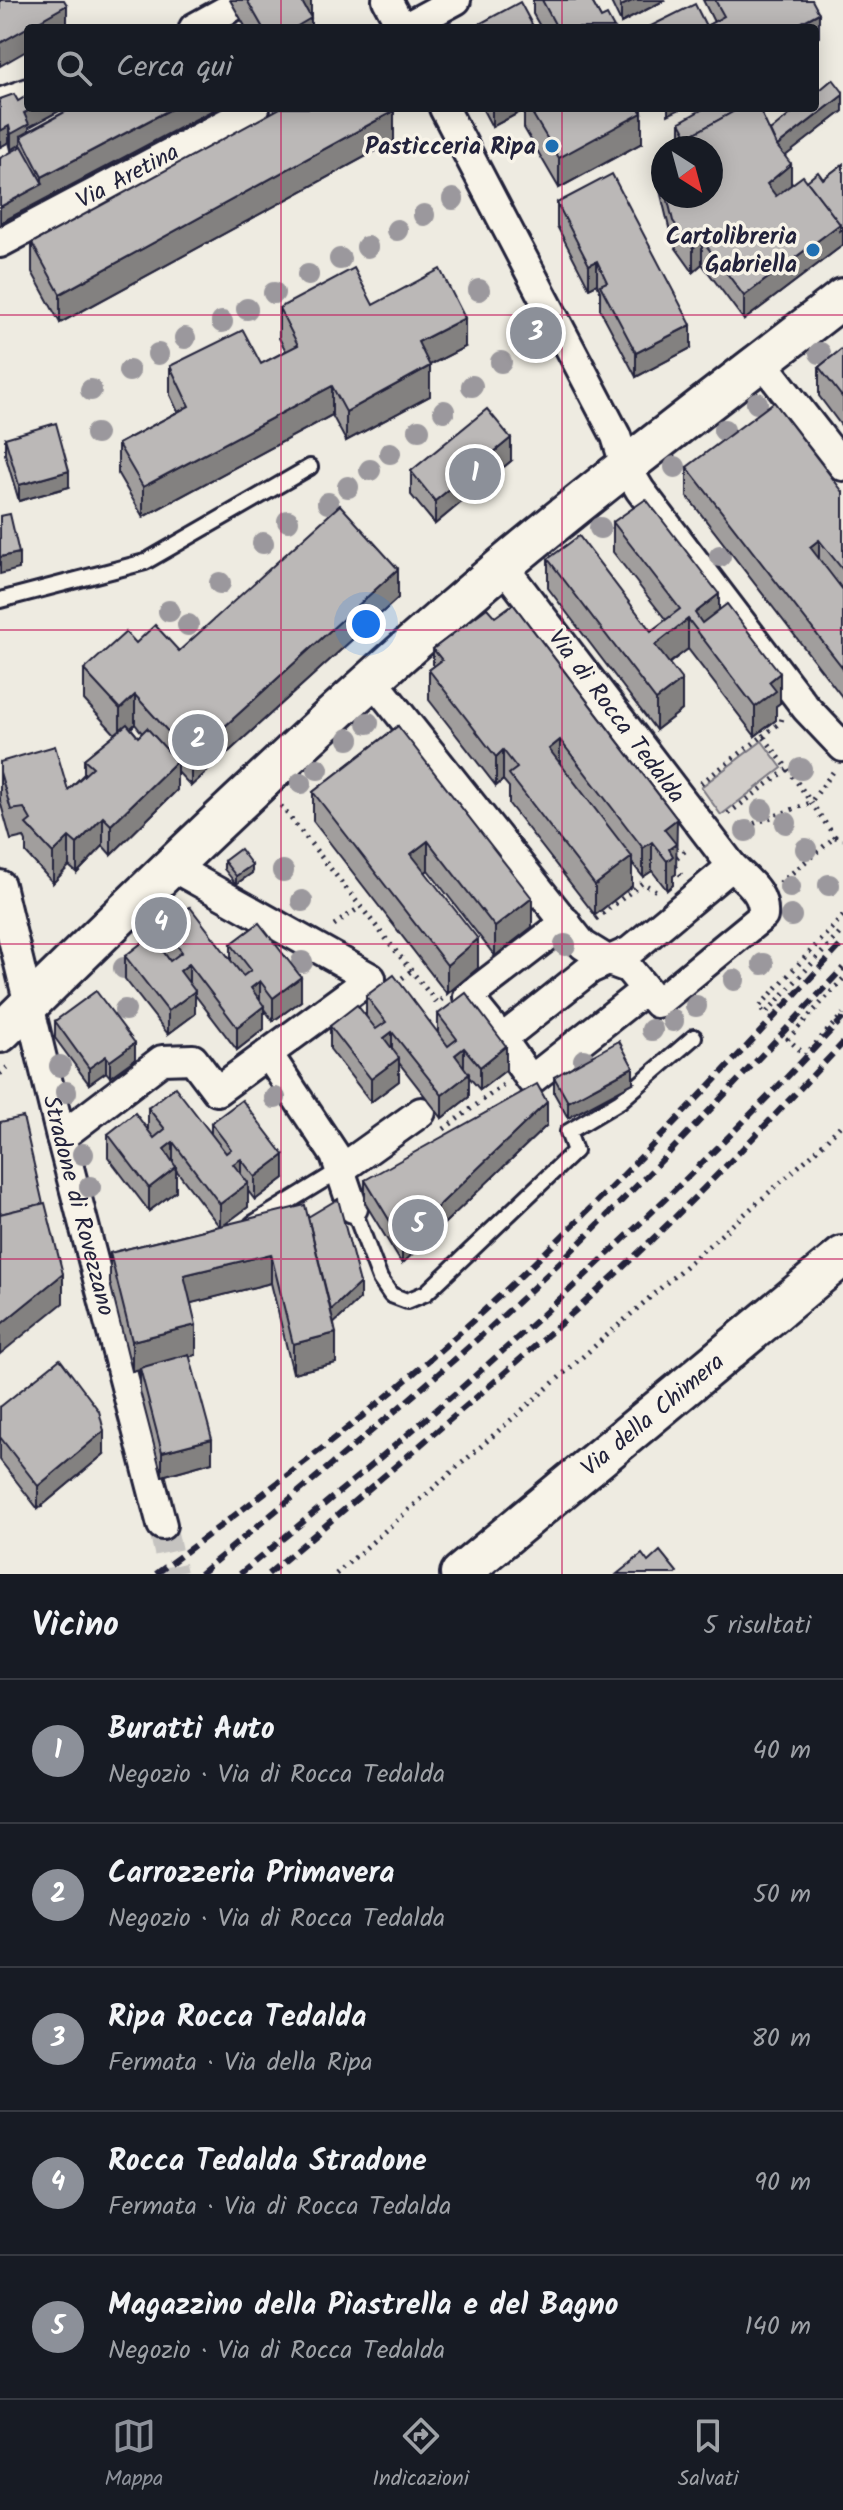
<!DOCTYPE html>
<html lang="it">
<head>
<meta charset="utf-8">
<style>
	:root { --surface:#171b24; --page:#20242c; --text:#f1f3f6; --muted:#9ea1a6; --line:#363941; --accent:#8c9099 }
	body { margin:0; font-family:Kalam,sans-serif; background:var(--page); color:var(--text) }
	.compass { position:absolute; left:651px; top:136px; width:72px; height:72px; border-radius:50%; background:var(--surface); box-shadow:0 4px 20px #0003; rotate:144deg }
	.you { position:absolute; left:366px; top:624px; width:28px; height:28px; margin:-20px; border:6px solid #fff; border-radius:50%; background:#1a73e8; box-shadow:0 0 0 12px #1a73e833 }
	.badge { display:grid; place-items:center; width:52px; height:52px; border-radius:50%; background:var(--accent); color:#fff; font-size:26px; font-weight:700 }
	.pin { position:absolute; translate:-50% -50%; border:4px solid #fff; box-shadow:0 2px 8px #0006 }
	.list { margin:0; padding:0; list-style:none }
	h2 { display:flex; justify-content:space-between; align-items:center; height:104px; margin:0; padding:0 32px; font-size:34px }
	h2 small { font-size:26px; font-weight:400; color:var(--muted) }
	.list li { display:grid; grid-template-columns:52px 1fr auto; gap:24px; align-items:center; box-sizing:border-box; height:144px; padding:0 32px; border-top:2px solid var(--line) }
	.list b { display:block; font-size:30px; white-space:nowrap }
	.list p { margin:0; font-size:26px; white-space:nowrap; color:var(--muted) }
	.list em { font-size:26px; font-style:normal; color:var(--muted) }
	.icon { flex:none; width:44px; height:44px; fill:none; stroke:currentColor; stroke-width:2; stroke-linecap:round; stroke-linejoin:round }
	.map { position:relative; flex:none; width:843px; height:1574px; overflow:hidden }
	.search { position:absolute; background:var(--surface); box-shadow:0 4px 20px #0003; left:24px; right:24px; top:24px; height:88px; display:flex; align-items:center; gap:20px; box-sizing:border-box; padding:0 28px; border-radius:8px; color:var(--muted); font-size:30px }
	.sheet { height:824px; background:var(--surface) }
	nav { display:flex; justify-content:space-around; align-items:center; box-sizing:border-box; height:112px; border-top:2px solid var(--line); background:var(--surface); font-size:22px; color:var(--muted) }
	nav a { display:grid; justify-items:center; gap:4px }
	nav .on { color:var(--accent) }
	.map>svg:first-child { display:block }
</style>
</head>
<body>
<div class="map">
<svg width="843" height="1574" viewBox="0 0 843 1574">
	<rect width="100%" height="100%" fill="#eeebe1"/>
	<filter id="ink" filterUnits="userSpaceOnUse"><feTurbulence type="fractalNoise" baseFrequency=".0125" numOctaves="2"/><feDisplacementMap in="SourceGraphic" scale="16" xChannelSelector="R" yChannelSelector="G"/><feConvolveMatrix kernelMatrix="1 2 1 2 8 2 1 2 1" color-interpolation-filters="sRGB"/></filter>
	<g filter="url(#ink)">
		<!-- green -->
		<path fill="#d1cdc9" stroke="#7a7882" stroke-width="2" d="M762 741 782 768 721 815 701 787Z"/>
		<g fill="none" stroke-linecap="round" stroke-linejoin="round">
			<!-- street-tunnel -->
			<path stroke="#c5c3c0" stroke-width="28" stroke-dasharray="28 14" stroke-linecap="butt" d="M162 1525 173 1574"/>
			<defs>
				<g id="lane">
					<path d="M0 600 145 562 310 467"/>
					<path d="M353 1208 380 1279 391 1295 407 1301 426 1293 575 1151 568 1132 620 1101 694 1037"/>
					<path d="M252 1224 340 1170"/>
				</g>
				<g id="street">
					<path d="M387 0 402 28"/>
					<path d="M194 28 234 6"/>
					<path d="M404 28 456 0"/>
					<path d="M0 103 28 93"/>
					<path d="M444 108 616 436 625 465 640 490 806 708 843 747"/>
					<path id="s1" d="M0 243 255 108"/>
					<path d="M762 362 843 466"/>
					<path d="M372 679 583 945 609 961 628 968 657 1003 763 916C765 892 747 881 732 866L503 566"/>
					<path id="s2" d="M0 885 61 1137 162 1525"/>
					<path d="M645 990 531 1080 502 1039 590 969 630 951 732 866"/>
					<path d="M502 1039 468 997 566 922"/>
					<path d="M268 1054 335 1155 353 1208"/>
					<path d="M61 1137 162 1060 193 1059 217 1091 371 978 171 866"/>
					<path d="M340 1170 421 1112"/>
				</g>
				<g id="secondary">
					<path d="M0 1033C164 872 329 712 505 564 615 472 730 386 843 298"/>
					<path id="s3" d="M460 1574 843 1256"/>
				</g>
			</defs>
			<!-- lane casing -->
			<use href="#lane" stroke="#22223b" stroke-width="20"/>
			<!-- street casing -->
			<use href="#street" stroke="#22223b" stroke-width="34"/>
			<!-- secondary casing -->
			<use href="#secondary" stroke="#22223b" stroke-width="44"/>
			<!-- path -->
			<g stroke="#22223b" stroke-width="5" stroke-dasharray="2 6" stroke-linecap="butt">
				<path d="M360 28 368 22"/>
				<path d="M763 736 781 722 782 718"/>
				<path d="M701 783 763 736 788 769 725 816"/>
				<path d="M281 806 437 1003 442 999"/>
				<path d="M739 829 810 803 833 772"/>
				<path d="M835 837 843 839"/>
				<path d="M681 875 671 862 685 851 683 848"/>
				<path d="M780 883 835 837 788 769"/>
				<path d="M843 916 759 1007 765 1014 843 930"/>
				<path d="M596 919 642 883 660 893"/>
				<path d="M334 925 359 908"/>
				<path d="M843 979 788 1039 805 1055 843 1014"/>
				<path d="M396 983 411 971"/>
				<path d="M0 1074 10 1065"/>
				<path d="M444 1129 503 1085"/>
				<path d="M336 1574 815 1152 843 1123"/>
			</g>
			<!-- lane -->
			<use href="#lane" stroke="#f7f3e8" stroke-width="14"/>
			<!-- street -->
			<use href="#street" stroke="#f7f3e8" stroke-width="28"/>
			<!-- secondary -->
			<use href="#secondary" stroke="#f7f3e8" stroke-width="38"/>
			<!-- rail -->
			<g stroke="#22223b" stroke-width="6" stroke-dasharray="12 6" stroke-linecap="butt">
				<path d="M156 1574C251 1503 348 1432 437 1353 581 1225 712 1084 843 943"/>
				<path d="M200 1574C307 1484 416 1397 518 1302 631 1196 737 1082 843 968"/>
				<path d="M240 1574C323 1505 406 1438 486 1366 610 1255 730 1139 843 1018"/>
				<path d="M268 1574C378 1481 488 1389 595 1293 682 1214 763 1128 843 1043"/>
			</g>
		</g>
		<!-- trees -->
		<g fill="#9b989d">
			<circle cx="453" cy="199" r="11"/>
			<circle cx="424" cy="215" r="11"/>
			<circle cx="397" cy="230" r="11"/>
			<circle cx="367" cy="247" r="11"/>
			<circle cx="340" cy="259" r="11"/>
			<circle cx="308" cy="275" r="11"/>
			<circle cx="479" cy="290" r="11"/>
			<circle cx="274" cy="293" r="11"/>
			<circle cx="247" cy="309" r="11"/>
			<circle cx="222" cy="322" r="11"/>
			<circle cx="185" cy="338" r="11"/>
			<circle cx="526" cy="340" r="11"/>
			<circle cx="820" cy="353" r="11"/>
			<circle cx="158" cy="354" r="11"/>
			<circle cx="501" cy="362" r="11"/>
			<circle cx="129" cy="371" r="11"/>
			<circle cx="472" cy="386" r="11"/>
			<circle cx="91" cy="390" r="11"/>
			<circle cx="757" cy="403" r="11"/>
			<circle cx="444" cy="411" r="11"/>
			<circle cx="419" cy="430" r="11"/>
			<circle cx="724" cy="430" r="11"/>
			<circle cx="96" cy="434" r="11"/>
			<circle cx="390" cy="453" r="11"/>
			<circle cx="675" cy="467" r="11"/>
			<circle cx="370" cy="470" r="11"/>
			<circle cx="348" cy="487" r="11"/>
			<circle cx="328" cy="503" r="11"/>
			<circle cx="288" cy="521" r="11"/>
			<circle cx="600" cy="528" r="11"/>
			<circle cx="263" cy="543" r="11"/>
			<circle cx="720" cy="556" r="11"/>
			<circle cx="220" cy="583" r="11"/>
			<circle cx="169" cy="611" r="11"/>
			<circle cx="188" cy="625" r="11"/>
			<circle cx="368" cy="723" r="11"/>
			<circle cx="349" cy="739" r="11"/>
			<circle cx="318" cy="769" r="11"/>
			<circle cx="801" cy="769" r="11"/>
			<circle cx="301" cy="783" r="11"/>
			<circle cx="762" cy="810" r="11"/>
			<circle cx="786" cy="823" r="11"/>
			<circle cx="746" cy="831" r="11"/>
			<circle cx="806" cy="849" r="11"/>
			<circle cx="283" cy="871" r="11"/>
			<circle cx="829" cy="885" r="11"/>
			<circle cx="790" cy="887" r="11"/>
			<circle cx="302" cy="901" r="11"/>
			<circle cx="791" cy="916" r="11"/>
			<circle cx="565" cy="945" r="11"/>
			<circle cx="302" cy="962" r="11"/>
			<circle cx="763" cy="964" r="11"/>
			<circle cx="124" cy="968" r="11"/>
			<circle cx="734" cy="980" r="11"/>
			<circle cx="696" cy="1006" r="11"/>
			<circle cx="125" cy="1010" r="11"/>
			<circle cx="673" cy="1021" r="11"/>
			<circle cx="652" cy="1030" r="11"/>
			<circle cx="584" cy="1060" r="11"/>
			<circle cx="60" cy="1066" r="11"/>
			<circle cx="66" cy="1092" r="11"/>
			<circle cx="275" cy="1098" r="11"/>
			<circle cx="83" cy="1154" r="11"/>
			<circle cx="90" cy="1187" r="11"/>
		</g>
		<!-- wall -->
		<g fill="#a19e9d" stroke="#22223b" stroke-width="2" fill-rule="evenodd">
			<path d="M230 0H311V28H246Z"/>
			<path d="M533 0H591L601 18 614 28H541L533 14Z"/>
			<path d="M610 0H665L621 23Z"/>
			<path d="M703 0H812L819 37 815 39V28L706 26 714 22Z"/>
			<path d="M843 92V111L785 156 791 185 807 181 823 179 843 164V245L744 320 702 264 693 272 673 244 657 178V154L663 151V196H711L680 138V122L770 131Z"/>
			<path d="M18 101 61 108V110L29 127V131L72 108H217L0 223 21 144 11 150 9 142 0 147Z"/>
			<path d="M482 108H571L572 110 642 108V143L559 188 524 128V110L492 127Z"/>
			<path d="M394 141 60 323 32 272V243Z"/>
			<path d="M557 203 691 348 636 377 600 309V291L597 284 589 288 557 226Z"/>
			<path d="M373 305 465 347 429 365 430 396 346 441 332 415 143 517 118 474V444L178 412 170 395V366L261 364 286 351 279 338V308Z"/>
			<path d="M843 348V428L819 396V367Z"/>
			<path d="M5 438 69 487 19 501 5 454Z"/>
			<path d="M511 461 435 524 411 495V471Z"/>
			<path d="M687 467 843 492V698L687 496Z"/>
			<path d="M613 522 719 610 780 703 776 706V720L755 736 688 649 669 663 682 710 656 730 548 588V559L651 631 666 620 613 552Z"/>
			<path d="M398 598 191 786 177 771V790L111 855 103 846 77 873 69 866 53 883 26 853V842L24 837 11 840 0 801V762L68 790 84 774V759L115 734 84 700V670L136 643 179 651ZM135 724 142 733 138 737 131 728Z"/>
			<path d="M487 608 677 848 676 849V874L673 876V885L667 890 652 871 643 877 632 863V886L595 915 509 804V787L503 780 496 786 429 700V670L433 667V649Z"/>
			<path d="M398 726 532 927 495 956 428 870 425 872 478 968 447 994 313 821V792Z"/>
			<path d="M224 861 252 873 236 884 224 869Z"/>
			<path d="M163 927 231 961V944L301 1001 273 1021 264 1009V1029L237 1050 195 995V1014L168 1034 125 979V956L163 951Z"/>
			<path d="M366 996 438 1033V1014L506 1070 480 1090 469 1077V1097L442 1118 399 1063V1081L371 1102 330 1049V1026L366 1016Z"/>
			<path d="M55 1021 135 1059 110 1077 106 1072 89 1084 55 1038Z"/>
			<path d="M554 1077 633 1083 568 1118 554 1093Z"/>
			<path d="M148 1108 211 1133V1123L284 1178 255 1200 248 1191V1207L223 1225 308 1217 360 1299 334 1323 336 1363 293 1373 271 1283 191 1303 196 1355 189 1356 212 1462 162 1476 140 1391V1369L132 1371 110 1283V1253L219 1226 176 1170V1191L149 1211 108 1157V1134L148 1130Z"/>
			<path d="M547 1125 402 1264 365 1203V1180Z"/>
			<path d="M0 1407 104 1454 38 1509 0 1460Z"/>
		</g>
		<!-- shaded-wall -->
		<g fill="#838180" stroke="#22223b" stroke-width="2">
			<path d="M301 0H311V28H294Z"/>
			<path d="M634 0H665L621 23V6Z"/>
			<path d="M67 5V28H28V50L0 66V43Z"/>
			<path d="M819 13V37L815 39V28H791Z"/>
			<path d="M843 95V111L775 164V148Z"/>
			<path d="M34 108H61V110L29 127V140L21 136V144L11 150V134L24 113Z"/>
			<path d="M173 108H217L0 223V207L42 184V177Z"/>
			<path d="M492 108H524V110L492 127Z"/>
			<path d="M633 108H642V143L559 188V158Z"/>
			<path d="M668 108H682L668 115Z"/>
			<path d="M394 111V141L60 323V294Z"/>
			<path d="M9 126V142L0 147V131Z"/>
			<path d="M791 164V188L767 207V184Z"/>
			<path d="M840 224 843 229V245L744 320V296Z"/>
			<path d="M702 240V264L693 272V248Z"/>
			<path d="M597 261V284L589 288V265Z"/>
			<path d="M465 318V347L418 371V342Z"/>
			<path d="M691 325V348L636 377V353Z"/>
			<path d="M430 366V396L346 441V412Z"/>
			<path d="M332 386V415L143 517V487Z"/>
			<path d="M511 438V461L435 524V501Z"/>
			<path d="M69 471V487L19 501V485Z"/>
			<path d="M819 540V569L810 547Z"/>
			<path d="M19 553V569L0 574V557Z"/>
			<path d="M398 569V598L191 786V757Z"/>
			<path d="M719 594V624L701 637 695 613Z"/>
			<path d="M688 619V649L655 674V645Z"/>
			<path d="M780 673V703L776 706V720L755 736V707L769 682Z"/>
			<path d="M682 680V710L656 730V700Z"/>
			<path d="M135 695V724L120 738V709Z"/>
			<path d="M560 740V769L549 749Z"/>
			<path d="M503 750V780L496 786V757Z"/>
			<path d="M177 761V790L111 855V825Z"/>
			<path d="M103 817V846L77 873V844Z"/>
			<path d="M677 819 676 874 673 876V885L667 890V861L664 829Z"/>
			<path d="M69 837V866L53 883V853Z"/>
			<path d="M428 841V870L411 884V854Z"/>
			<path d="M652 842V871L643 877V848Z"/>
			<path d="M632 857V886L595 915V885Z"/>
			<path d="M252 865V873L236 884V876Z"/>
			<path d="M532 898V927L495 956V927Z"/>
			<path d="M478 939V968L447 994V965Z"/>
			<path d="M189 964V987L180 971Z"/>
			<path d="M301 977V1001L273 1021V998Z"/>
			<path d="M260 981V1004L251 988Z"/>
			<path d="M195 991V1014L168 1034V1011Z"/>
			<path d="M264 1006V1029L237 1050V1027Z"/>
			<path d="M392 1032V1055L384 1038Z"/>
			<path d="M135 1043V1059L110 1077V1061Z"/>
			<path d="M506 1046V1070L480 1090V1067Z"/>
			<path d="M464 1048V1071L455 1055Z"/>
			<path d="M106 1056V1072L89 1084V1068Z"/>
			<path d="M399 1058V1081L371 1102V1079Z"/>
			<path d="M633 1067V1083L568 1118V1102Z"/>
			<path d="M469 1074V1097L442 1118V1095Z"/>
			<path d="M547 1102V1125L402 1264V1241Z"/>
			<path d="M173 1142V1165L164 1149Z"/>
			<path d="M284 1155V1178L255 1200V1177Z"/>
			<path d="M241 1159V1182L233 1164Z"/>
			<path d="M176 1167V1191L149 1211V1188Z"/>
			<path d="M248 1183V1207L220 1228V1204Z"/>
			<path d="M271 1254V1283L184 1305V1275Z"/>
			<path d="M63 1274V1303L0 1354V1325Z"/>
			<path d="M360 1283V1299L328 1329V1313Z"/>
			<path d="M196 1325V1355L132 1371V1341Z"/>
			<path d="M336 1333V1363L293 1373V1344Z"/>
			<path d="M104 1431V1454L38 1509V1486Z"/>
			<path d="M212 1439V1462L162 1476V1452Z"/>
		</g>
		<!-- building -->
		<g fill="#bbb8b7" stroke="#22223b" stroke-width="2">
			<path d="M0 0H64L67 5 0 43Z"/>
			<path d="M247 0H301L311 18 294 28H263Z"/>
			<path d="M542 0H591L601 18 607 15 614 28H557Z"/>
			<path d="M618 0H634L621 6Z"/>
			<path d="M715 0H812L819 13 791 28H647L695 4 706 26 724 16Z"/>
			<path d="M520 2 534 28H472Z"/>
			<path d="M833 79 843 92V95L777 146 770 131 798 108H815V94Z"/>
			<path d="M14 94 18 101 28 95V108H34L24 113 29 124 11 134 9 126 0 131V99Z"/>
			<path d="M72 108H173L42 177 21 136Z"/>
			<path d="M280 108H392L394 111 60 294 32 243Z"/>
			<path d="M529 108H571L572 110 576 108H638L642 113 559 158Z"/>
			<path d="M705 108H740L688 137 680 122Z"/>
			<path d="M740 108H759L776 145 791 164 767 184 776 196 803 176 840 224 744 296 702 240 693 248 673 221 667 196H711V148H668Z"/>
			<path d="M22 146 43 184 0 207V158Z"/>
			<path d="M663 151V180L657 154Z"/>
			<path d="M843 164V229L840 231V224L807 181 818 172 823 179Z"/>
			<path d="M612 174 691 325 636 353 600 285 607 282 597 261 589 265 557 203Z"/>
			<path d="M354 268 373 305 440 269 465 318 418 342 430 366 346 412 332 386 143 487 118 444 189 406 170 366 243 330 261 364 298 345 279 308Z"/>
			<path d="M843 348V398L819 367Z"/>
			<path d="M774 402 843 492V570L819 540 810 547 843 590V668L687 467Z"/>
			<path d="M487 409 511 438 435 501 411 471Z"/>
			<path d="M56 423 69 471 19 485 5 438Z"/>
			<path d="M646 499 719 594 695 613 702 623 727 604 780 673 769 682 776 691 755 707 688 619 655 645 682 680 656 700 548 559 579 536 651 631 680 609 613 522Z"/>
			<path d="M340 505 398 569 191 757 135 695 120 709 84 670 126 632 136 643 155 625 179 651Z"/>
			<path d="M10 514 19 553 0 557V516Z"/>
			<path d="M513 604 677 819 664 829 676 844 669 849 673 856 667 861 652 842 643 848 560 740 549 749 632 857 595 885 509 774 517 768 503 750 496 757 429 670 442 660 433 649 487 608 495 617Z"/>
			<path d="M127 724 138 737 147 728 177 761 111 825 103 817 77 844 69 837 53 853 26 824 31 820 24 808 11 810 0 772V762L55 746 68 790 93 767 84 759Z"/>
			<path d="M398 726 532 898 495 927 428 841 411 854 478 939 447 965 313 792Z"/>
			<path d="M240 849 252 865 236 876 224 861Z"/>
			<path d="M190 907 243 976 251 970 231 944 259 923 301 977 273 998 260 981 251 988 264 1006 237 1027 189 964 180 971 195 991 168 1011 125 956 152 935 170 961 182 952 163 927Z"/>
			<path d="M394 975 448 1046 457 1039 438 1014 466 993 506 1046 480 1067 464 1048 455 1055 469 1074 442 1095 392 1032 384 1038 399 1058 371 1079 330 1026 357 1005 376 1029 386 1022 366 996Z"/>
			<path d="M96 991 135 1043 110 1061 106 1056 89 1068 55 1021Z"/>
			<path d="M619 1041 633 1067 568 1102 554 1077Z"/>
			<path d="M537 1084 547 1102 402 1241 365 1180Z"/>
			<path d="M175 1087 226 1153 231 1149 211 1123 242 1100 284 1155 255 1177 241 1159 233 1164 248 1183 220 1204 173 1142 164 1149 176 1167 149 1188 108 1134 135 1113 154 1138 165 1129 148 1108Z"/>
			<path d="M23 1117 43 1204 0 1214V1122Z"/>
			<path d="M338 1199 360 1283 331 1310 308 1217Z"/>
			<path d="M45 1203 63 1274 0 1325V1214Z"/>
			<path d="M305 1205 336 1333 293 1344 271 1254 184 1275 196 1325 132 1341 110 1253Z"/>
			<path d="M189 1354 212 1439 162 1452 140 1368Z"/>
			<path d="M60 1359 99 1411 104 1431 38 1486 0 1437V1407Z"/>
			<path d="M660 1551 677 1572 675 1574H617L642 1554 648 1562Z"/>
		</g>
	</g>
	<!-- grid -->
	<path fill="none" stroke="#c2185b" stroke-width="2" stroke-opacity="0.55" d="M281 0V28M562 0V28M281 108V1574M562 108V1574M0 315H843M0 630H843M0 944H843M0 1259H843"/>
	<!-- markers -->
	<g fill="#1f6fb2" stroke="#f7f3e8" stroke-width="3">
		<circle cx="552" cy="146" r="8"/>
		<circle cx="813" cy="250" r="8"/>
	</g>
	<g text-anchor="middle" stroke-width="7" stroke-linejoin="round" paint-order="stroke">
		<!-- poi labels -->
		<g font-size="24" font-weight="bold" fill="#22223b" stroke="#f7f3e8" text-anchor="end">
			<text x="536" y="154">Pasticceria Ripa</text>
			<text x="797" y="244">Cartolibreria<tspan x="797" dy="28">Gabriella</tspan></text>
		</g>
		<!-- street labels -->
		<g font-size="24" fill="#22223b" stroke="#f7f3e8">
			<text dy="8" stroke="none"><textPath href="#s1" startOffset="144">Via Aretina</textPath></text>
			<text transform="translate(617 716) rotate(53)" y="8">Via di Rocca Tedalda</text>
			<text dy="8" stroke="none"><textPath href="#s2" startOffset="330">Stradone di Rovezzano</textPath></text>
			<text dy="8" stroke="none"><textPath href="#s3" startOffset="250">Via della Chimera</textPath></text>
		</g>
	</g>
</svg>
<svg class="compass" viewBox="-18 -18 36 36"><path d="M0-13l5 13h-10z" fill="#e53935"/><path d="M0 13l5-13h-10z" fill="#9ea1a6"/></svg>
<div class="you"></div>
<div class="pin badge" style="left:475px;top:474px">1</div>
<div class="pin badge" style="left:198px;top:740px">2</div>
<div class="pin badge" style="left:536px;top:333px">3</div>
<div class="pin badge" style="left:161px;top:923px">4</div>
<div class="pin badge" style="left:418px;top:1225px">5</div>
<div class="search"><svg class="icon" aria-label="search" viewBox="0 0 24 24"><circle cx="10" cy="10" r="6"/><path d="M15 15l6 6"/></svg>Cerca qui</div>
</div>
<section class="sheet">
<h2>Vicino<small>5 risultati</small></h2>
<ul class="list">
<li><span class="badge">1</span><div><b>Buratti Auto</b><p>Negozio · Via di Rocca Tedalda</p></div><em>40 m</em></li>
<li><span class="badge">2</span><div><b>Carrozzeria Primavera</b><p>Negozio · Via di Rocca Tedalda</p></div><em>50 m</em></li>
<li><span class="badge">3</span><div><b>Ripa Rocca Tedalda</b><p>Fermata · Via della Ripa</p></div><em>80 m</em></li>
<li><span class="badge">4</span><div><b>Rocca Tedalda Stradone</b><p>Fermata · Via di Rocca Tedalda</p></div><em>90 m</em></li>
<li><span class="badge">5</span><div><b>Magazzino della Piastrella e del Bagno</b><p>Negozio · Via di Rocca Tedalda</p></div><em>140 m</em></li>
</ul>
</section>
<nav>
<a class="on"><svg class="icon" aria-label="map" viewBox="0 0 24 24"><path d="M3 6l6-2 6 2 6-2v14l-6 2-6-2-6 2zM9 4v14M15 6v14"/></svg>Mappa</a>
<a><svg class="icon" aria-label="directions" viewBox="0 0 24 24"><path d="M12 3l9 9-9 9-9-9zM9 14v-3h6M13 9l2 2-2 2"/></svg>Indicazioni</a>
<a><svg class="icon" aria-label="saved" viewBox="0 0 24 24"><path d="M7 4h10v16l-5-4-5 4z"/></svg>Salvati</a>
</nav>
</body>
</html>
